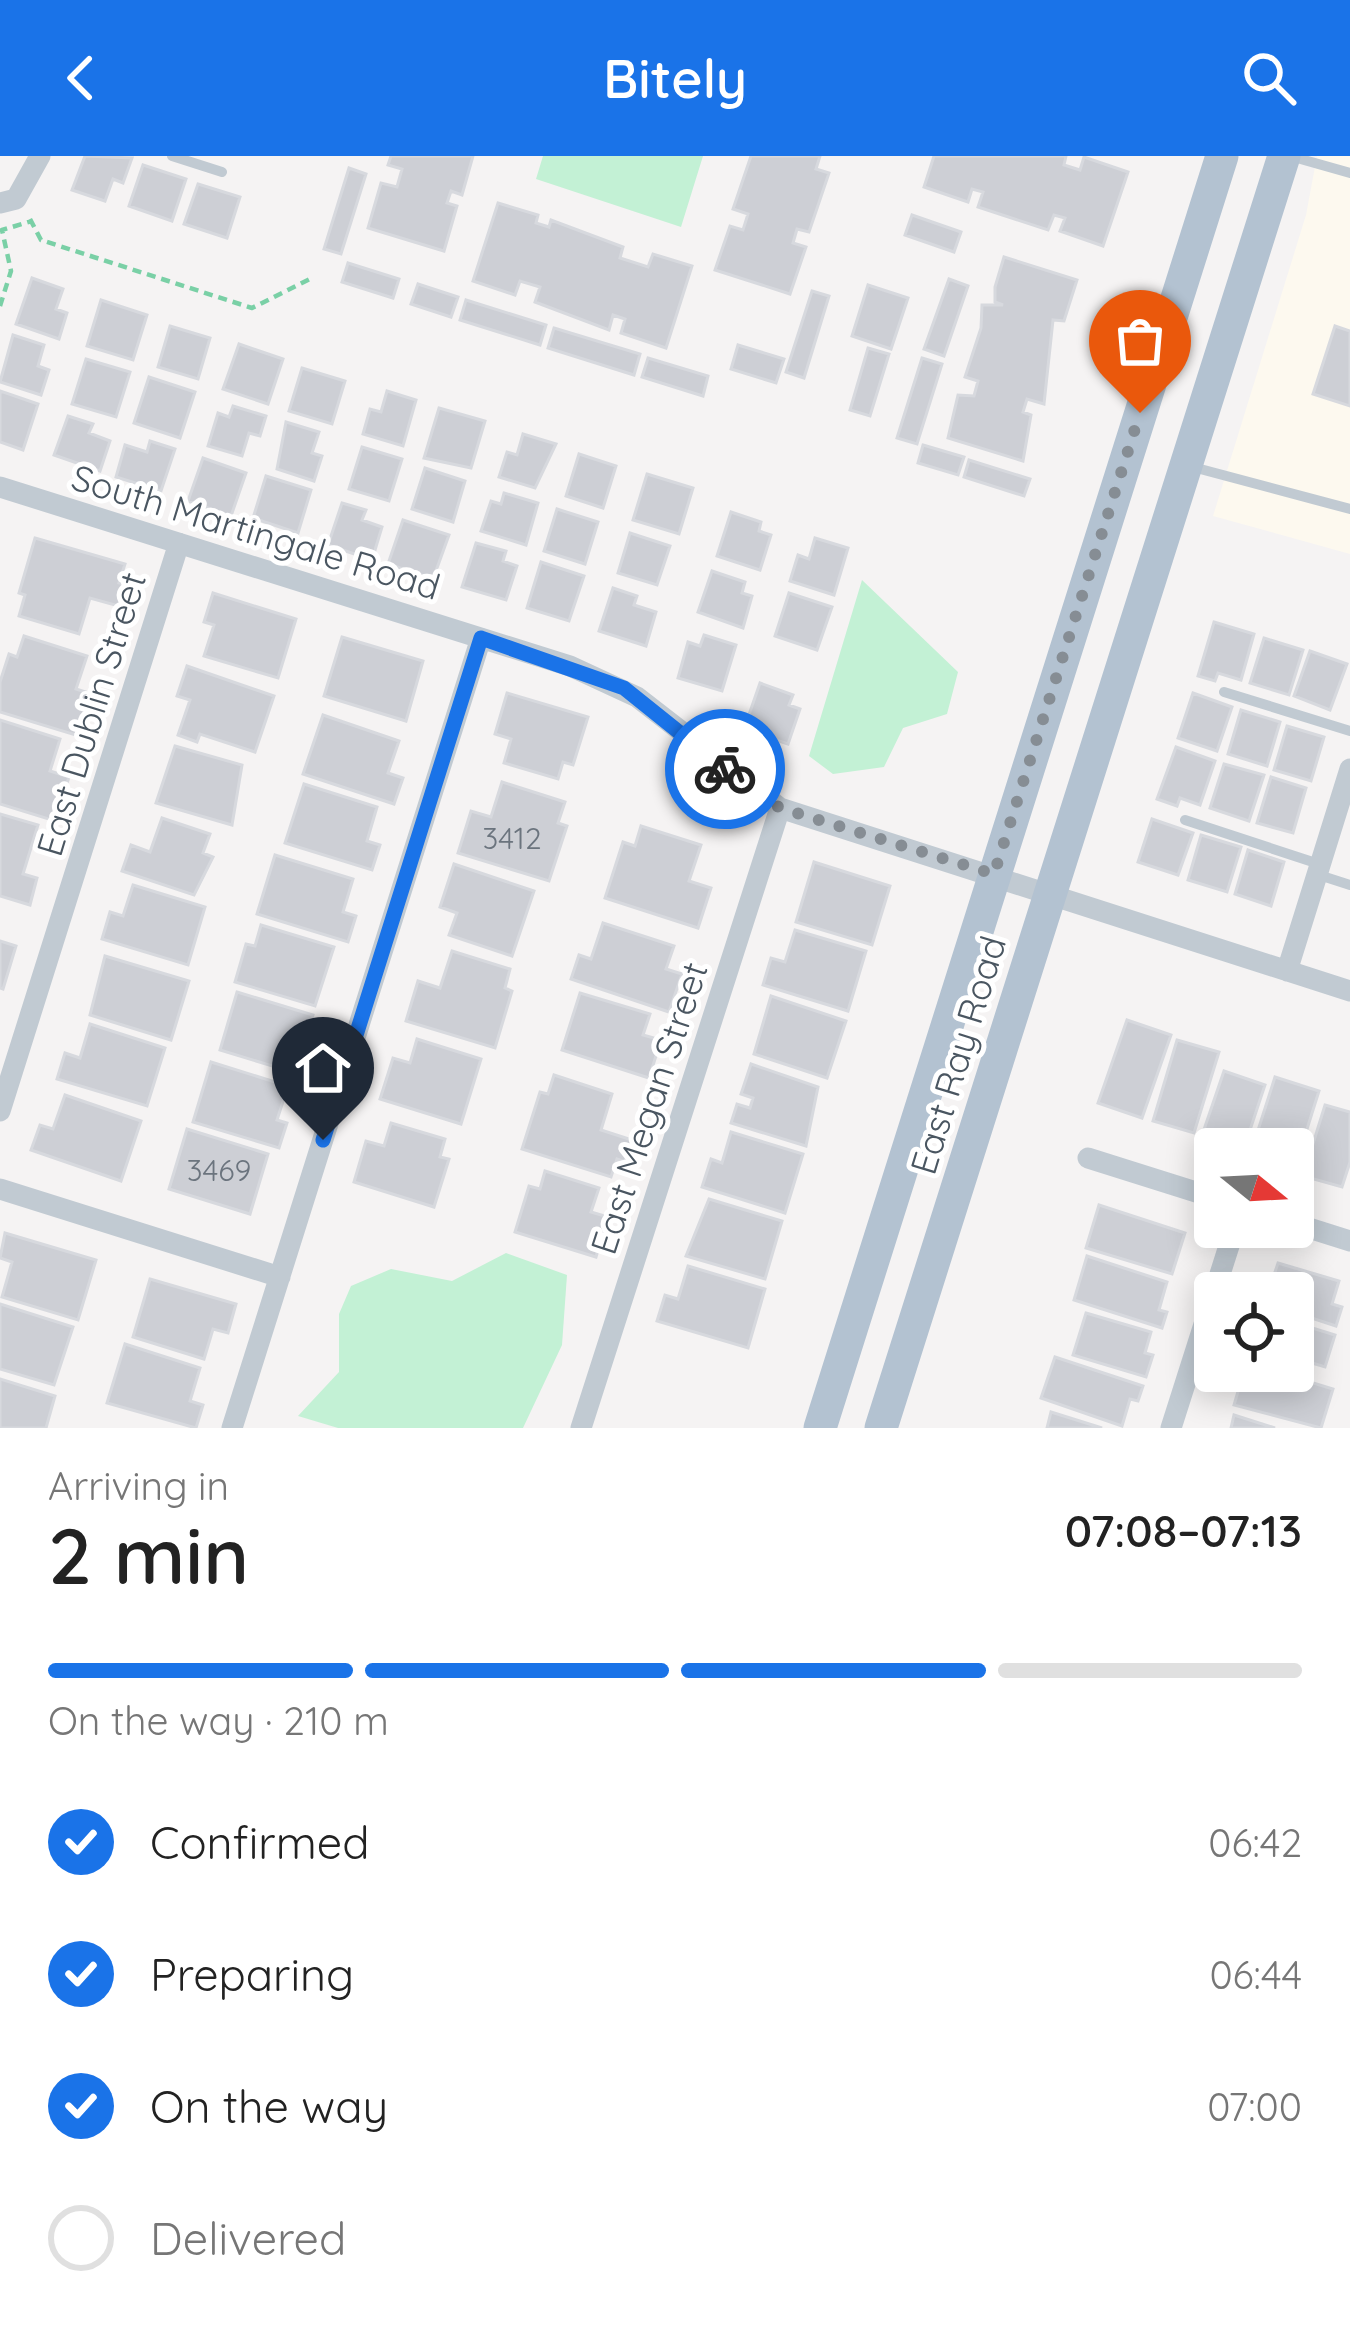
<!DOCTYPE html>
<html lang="en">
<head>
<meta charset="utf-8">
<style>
	body { margin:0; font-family:Quicksand,sans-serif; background:#f2f2f2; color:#222; height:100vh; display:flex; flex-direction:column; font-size:45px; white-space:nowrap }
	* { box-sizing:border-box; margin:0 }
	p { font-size:39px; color:#767676 }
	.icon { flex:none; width:66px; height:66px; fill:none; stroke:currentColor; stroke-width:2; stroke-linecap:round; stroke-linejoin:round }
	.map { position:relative; height:1272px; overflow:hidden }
	.drawer { display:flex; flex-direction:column; background:#fff; flex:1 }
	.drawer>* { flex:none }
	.needle { width:78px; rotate:108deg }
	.controls { position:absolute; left:1194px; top:972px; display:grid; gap:24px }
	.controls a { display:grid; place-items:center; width:120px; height:120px; border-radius:12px; background:#fff; box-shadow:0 6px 30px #0003; font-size:60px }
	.pin { position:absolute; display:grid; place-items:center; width:102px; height:102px; color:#fff; margin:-123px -51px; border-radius:50% 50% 50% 0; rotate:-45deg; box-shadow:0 0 12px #0007 }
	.pin .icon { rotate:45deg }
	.courier { position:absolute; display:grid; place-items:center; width:120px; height:120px; margin:-60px; border:9px solid #1a73e8; border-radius:50%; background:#fff; color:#222; box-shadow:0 3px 15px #0007 }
	.summary em { font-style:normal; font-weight:600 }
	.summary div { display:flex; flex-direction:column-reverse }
	.summary { display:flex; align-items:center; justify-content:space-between; height:204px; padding:0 48px }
	h1 { font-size:78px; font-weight:600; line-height:90px }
	.bar { display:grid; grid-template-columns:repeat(4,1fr); gap:18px 12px; align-content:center; height:144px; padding:0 48px }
	.bar i { height:15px; border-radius:9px; background:#e0e0e0 }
	.bar .active { background:#1a73e8 }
	.bar p { grid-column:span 4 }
	ol { padding:0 48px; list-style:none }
	li { display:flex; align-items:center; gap:36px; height:132px }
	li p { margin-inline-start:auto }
	li .icon { padding:12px; border-radius:50%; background:#1a73e8; color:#fff; stroke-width:4 }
	li:last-child { color:#767676 }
	li i { width:66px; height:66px; border:6px solid #e0e0e0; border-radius:50% }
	header { display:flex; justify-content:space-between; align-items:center; height:156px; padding:0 48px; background:#1a73e8; color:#fff; font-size:54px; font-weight:600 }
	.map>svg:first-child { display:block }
	.commercial { fill:#fdf9ef }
	.green { fill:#c3f1d5 }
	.building { fill:#cdcfd5; stroke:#d7d9de; stroke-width:3 }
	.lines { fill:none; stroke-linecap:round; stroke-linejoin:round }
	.path { stroke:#7ad0a6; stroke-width:4.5; stroke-dasharray:9 6; stroke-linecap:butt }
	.service { stroke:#c1cad2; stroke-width:10 }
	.minor { stroke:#c1cad2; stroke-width:21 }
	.primary { stroke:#b3c2d1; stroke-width:33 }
	.done { stroke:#868d94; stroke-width:12; stroke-dasharray:0 21.6 }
	.route { stroke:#1a73e8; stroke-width:15 }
	.labels { text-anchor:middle; stroke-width:10; stroke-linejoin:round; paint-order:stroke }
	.number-label { font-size:30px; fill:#6b747e }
	.street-label { font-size:36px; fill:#4a5661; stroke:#fff }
</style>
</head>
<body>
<header><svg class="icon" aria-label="back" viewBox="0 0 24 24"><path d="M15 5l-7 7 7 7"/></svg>Bitely<svg class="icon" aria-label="search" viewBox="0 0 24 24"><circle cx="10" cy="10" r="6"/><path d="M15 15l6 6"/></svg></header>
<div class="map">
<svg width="1350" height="1272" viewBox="0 0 1350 1272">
	<rect width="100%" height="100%" fill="#f5f3f3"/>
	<!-- commercial -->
	<path class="commercial" d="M 1317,0 L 1350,0 L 1350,398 L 1213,360 L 1306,59 Z"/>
	<!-- green -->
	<path class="green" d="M 543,0 L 703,0 L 681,71 L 536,23 Z
		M 862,424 L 958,516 L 947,558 L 903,572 L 884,611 L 833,618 L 809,600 Z
		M 506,1097 L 567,1119 L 562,1189 L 523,1272 L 338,1272 L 298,1260 L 339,1216 L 339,1158 L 351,1130 L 391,1113 L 452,1125 Z"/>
	<!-- building -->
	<path class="building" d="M 85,0 L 132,2 L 123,27 L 113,23 L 105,45 L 72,34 Z
		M 391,0 L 473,0 L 462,39 L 451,35 L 447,47 L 457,50 L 444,95 L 368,72 L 381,27 L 397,31 L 402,13 L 388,9 Z
		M 751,0 L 820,0 L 816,13 L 829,17 L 809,76 L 797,73 L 793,87 L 806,91 L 790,138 L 715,114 L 730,70 L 743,74 L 748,58 L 733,53 Z
		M 934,0 L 1066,0 L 1064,9 L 1080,14 L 1084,1 L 1128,16 L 1103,90 L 1060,75 L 1065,62 L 1054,59 L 1048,74 L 978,51 L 983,36 L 972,33 L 968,46 L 924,31 Z
		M 143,9 L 186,23 L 172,65 L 129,50 Z
		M 349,12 L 366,18 L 341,98 L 324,93 Z
		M 198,28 L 240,41 L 227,82 L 184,68 Z
		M 498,47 L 538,59 L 536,67 L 549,71 L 551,64 L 623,91 L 620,102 L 648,111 L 653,98 L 692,110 L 666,192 L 621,177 L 625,163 L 613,159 L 609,174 L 535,146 L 540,131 L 520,125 L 515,139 L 473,125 Z
		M 912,59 L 961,76 L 954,96 L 905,79 Z
		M 1004,101 L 1077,124 L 1064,165 L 1053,164 L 1044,248 L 1027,243 L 1023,256 L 1031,259 L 1023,305 L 948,282 L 958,239 L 974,240 L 978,225 L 965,221 L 981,172 L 982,149 L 1003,149 L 995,146 L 995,131 Z
		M 348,107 L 399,123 L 393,142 L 342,126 Z
		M 32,122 L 63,133 L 56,153 L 67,157 L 59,183 L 16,168 Z
		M 949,123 L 968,130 L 944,200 L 924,193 Z
		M 418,128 L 458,141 L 451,161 L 411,148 Z
		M 868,129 L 908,142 L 891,193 L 852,180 Z
		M 812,135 L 829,140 L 804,222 L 786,216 Z
		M 101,144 L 147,159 L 133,204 L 87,190 Z
		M 466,144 L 546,169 L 540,189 L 460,164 Z
		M 170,170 L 210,182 L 198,223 L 158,211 Z
		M 1335,170 L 1350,175 L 1350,250 L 1313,238 Z
		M 554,172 L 640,198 L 634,219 L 548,192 Z
		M 13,179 L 44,189 L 38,210 L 49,214 L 41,239 L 0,226 Z
		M 239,188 L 283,203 L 268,248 L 223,233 Z
		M 738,189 L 784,203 L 776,227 L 731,213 Z
		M 868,192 L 889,198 L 870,260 L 850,254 Z
		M 648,202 L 708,220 L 703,240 L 642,221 Z
		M 922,202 L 942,208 L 917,288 L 897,282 Z
		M 86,203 L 130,216 L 116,261 L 72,248 Z
		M 302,212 L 345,225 L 332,268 L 289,255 Z
		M 149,221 L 195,236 L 180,282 L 134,267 Z
		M 0,235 L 38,248 L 23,294 L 0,286 Z
		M 387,235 L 416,244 L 403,290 L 363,278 L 370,253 L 381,256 Z
		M 233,250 L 266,260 L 260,280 L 249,277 L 242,300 L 208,290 L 218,257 L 229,261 Z
		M 439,252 L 485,265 L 471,312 L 424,302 Z
		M 68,260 L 93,268 L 89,277 L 110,285 L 100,315 L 54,299 Z
		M 286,266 L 319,276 L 312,297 L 322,300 L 314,325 L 277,313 Z
		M 523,278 L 556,288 L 535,332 L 499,321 L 507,296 L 517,299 Z
		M 150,285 L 175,293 L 161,335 L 116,321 L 125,289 L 147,296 Z
		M 923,289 L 964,301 L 958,319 L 918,307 Z
		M 362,291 L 402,303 L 389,345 L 349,333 Z
		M 579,298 L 616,310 L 603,352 L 566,340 Z
		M 203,302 L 246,317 L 231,360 L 188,345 Z
		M 969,304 L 1030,323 L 1024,340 L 964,321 Z
		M 425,312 L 465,325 L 453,366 L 412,353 Z
		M 647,318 L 693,332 L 679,378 L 633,364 Z
		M 266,320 L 311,334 L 298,377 L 253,362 Z
		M 504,337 L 538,347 L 526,389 L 481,375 L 491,345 L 501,348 Z
		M 342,347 L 366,354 L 362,364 L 382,371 L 372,404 L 328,389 Z
		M 557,353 L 598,366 L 585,408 L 544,395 Z
		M 731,356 L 761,366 L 759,375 L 771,379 L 760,414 L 717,400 Z
		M 403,364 L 449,379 L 433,423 L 388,408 Z
		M 630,377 L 670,390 L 657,429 L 618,417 Z
		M 35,382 L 125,408 L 119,427 L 128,429 L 122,451 L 90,442 L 79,478 L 19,460 L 25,439 L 19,437 Z
		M 815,382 L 848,392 L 834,439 L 790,425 L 798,399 L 809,403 Z
		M 476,387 L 506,395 L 503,405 L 517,410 L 506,444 L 462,431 Z
		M 541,406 L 584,420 L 569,465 L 527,452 Z
		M 712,415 L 745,426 L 742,437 L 752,440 L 743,472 L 698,456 Z
		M 613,432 L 637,440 L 634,449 L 656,456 L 646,490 L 599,475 Z
		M 213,437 L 296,463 L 278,522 L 204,500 L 214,469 L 204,466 Z
		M 789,437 L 832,451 L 817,494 L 775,480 Z
		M 1214,466 L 1254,478 L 1241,524 L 1218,517 L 1215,525 L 1198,520 Z
		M 704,479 L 736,489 L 722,535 L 678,522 L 688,486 L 700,490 Z
		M 24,480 L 87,500 L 76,533 L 95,539 L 82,581 L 0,556 L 0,526 L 9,498 L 17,501 Z
		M 342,481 L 423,505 L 406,565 L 324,540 Z
		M 1264,482 L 1303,494 L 1289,539 L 1250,527 Z
		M 1310,495 L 1347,508 L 1330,554 L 1294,540 Z
		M 187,510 L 274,540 L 255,596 L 200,578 L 197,586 L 178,579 L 190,544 L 177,540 Z
		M 760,527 L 793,539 L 789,549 L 800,553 L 788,588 L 744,573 Z
		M 507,537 L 588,561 L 573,609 L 563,606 L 558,623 L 504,607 L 511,583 L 495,578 Z
		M 1193,537 L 1232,551 L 1217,595 L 1178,582 Z
		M 1241,554 L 1280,566 L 1267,610 L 1228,598 Z
		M 323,559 L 399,585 L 388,617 L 403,622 L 394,648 L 303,618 Z
		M 0,564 L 60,583 L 50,615 L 69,621 L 55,665 L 0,648 Z
		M 1287,570 L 1324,581 L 1311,625 L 1274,614 Z
		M 175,590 L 242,609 L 232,669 L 156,647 Z
		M 1176,591 L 1215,605 L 1200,649 L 1180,642 L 1177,650 L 1157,643 Z
		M 1224,608 L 1264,619 L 1249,665 L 1210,652 Z
		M 1271,621 L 1306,632 L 1293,677 L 1257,667 Z
		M 502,626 L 565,646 L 558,667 L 567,670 L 549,725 L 458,697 L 471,655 L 491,661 Z
		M 304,628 L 377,651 L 367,685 L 380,689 L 372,714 L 285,687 Z
		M 0,658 L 38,669 L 23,718 L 37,722 L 30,749 L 0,740 Z
		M 162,662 L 210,678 L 203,697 L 213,701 L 194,739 L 122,715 L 131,689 L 150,696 Z
		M 1152,663 L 1193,677 L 1178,719 L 1138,706 Z
		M 641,670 L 701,689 L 689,725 L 711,732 L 698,772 L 605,742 L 623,686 L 635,690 Z
		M 1201,679 L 1241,691 L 1227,736 L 1188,724 Z
		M 1248,694 L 1284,706 L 1271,750 L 1235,738 Z
		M 275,699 L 353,723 L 343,756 L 356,760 L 348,786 L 257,758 Z
		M 814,706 L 890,730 L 872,789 L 796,766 Z
		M 454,708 L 534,735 L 512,800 L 449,779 L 457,757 L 440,751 Z
		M 133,729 L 205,751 L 188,809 L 102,783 L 110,756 L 123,760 Z
		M 603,767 L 674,790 L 666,813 L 682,818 L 669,856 L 571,823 L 579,799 L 591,803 Z
		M 261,769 L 334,791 L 315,850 L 235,826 L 246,788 L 255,790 Z
		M 795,774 L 866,795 L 848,855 L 763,829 L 771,802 L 785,806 Z
		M 0,785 L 16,790 L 3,833 L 0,832 Z
		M 452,795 L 510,813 L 505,832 L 512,835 L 495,892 L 406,865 L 418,825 L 440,832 Z
		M 105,800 L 189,825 L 171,884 L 90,859 Z
		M 237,836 L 313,859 L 304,886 L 293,883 L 289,895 L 301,898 L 295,917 L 220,894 Z
		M 580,837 L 650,858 L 643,879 L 661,884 L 649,922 L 562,894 Z
		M 771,840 L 846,865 L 827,922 L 754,898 Z
		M 1127,864 L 1171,879 L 1142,962 L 1098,947 Z
		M 90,868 L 165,892 L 147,950 L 57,923 L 65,897 L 80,902 Z
		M 417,883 L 481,903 L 461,968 L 380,943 L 393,902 L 410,907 Z
		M 1177,884 L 1219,896 L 1194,977 L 1153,965 Z
		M 211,906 L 288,930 L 277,964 L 287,967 L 279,992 L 193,966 Z
		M 751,908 L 818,931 L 806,990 L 731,967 L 737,948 L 750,952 L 753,942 L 741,938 Z
		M 1224,915 L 1265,929 L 1245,989 L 1225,982 L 1215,997 L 1198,991 Z
		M 554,919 L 612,938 L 601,974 L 632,984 L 625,1006 L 617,1003 L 611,1021 L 522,993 L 540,936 L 548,938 Z
		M 1275,921 L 1319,935 L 1296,1008 L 1293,993 L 1252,993 Z
		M 65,939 L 141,965 L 121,1025 L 31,994 L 40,969 L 53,973 Z
		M 1325,949 L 1350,956 L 1350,1006 L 1342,1031 L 1303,1020 Z
		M 391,967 L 445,983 L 440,1001 L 449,1003 L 434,1051 L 354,1026 L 366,985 L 384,990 Z
		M 187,973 L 268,998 L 250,1058 L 169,1033 Z
		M 731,976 L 803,998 L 785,1057 L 702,1031 L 711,1003 L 722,1007 Z
		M 545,1015 L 599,1032 L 591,1056 L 608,1061 L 596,1101 L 515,1076 L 529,1030 L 540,1033 Z
		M 709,1043 L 782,1065 L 765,1123 L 686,1100 Z
		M 1099,1049 L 1185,1077 L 1172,1118 L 1086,1092 Z
		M 5,1077 L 96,1104 L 78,1164 L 2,1141 L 12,1106 L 0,1102 Z
		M 1087,1100 L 1167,1126 L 1159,1154 L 1167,1156 L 1162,1172 L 1074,1144 Z
		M 1278,1107 L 1339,1125 L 1332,1148 L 1342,1151 L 1336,1170 L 1293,1156 L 1293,1137 L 1268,1137 Z
		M 688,1110 L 765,1133 L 748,1192 L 657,1165 L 665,1139 L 678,1143 Z
		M 150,1123 L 236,1148 L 228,1177 L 213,1173 L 204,1203 L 133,1181 Z
		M 0,1148 L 73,1171 L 54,1229 L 0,1213 Z
		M 1086,1157 L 1151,1176 L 1145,1197 L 1153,1199 L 1146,1221 L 1073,1199 Z
		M 1293,1166 L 1335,1179 L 1325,1211 L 1312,1207 L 1309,1217 L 1293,1212 Z
		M 125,1188 L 200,1212 L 190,1245 L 203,1249 L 196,1272 L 107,1247 Z
		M 1055,1201 L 1143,1230 L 1138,1245 L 1130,1243 L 1122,1270 L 1041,1242 Z
		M 1244,1215 L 1274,1215 L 1333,1233 L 1321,1272 L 1234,1249 Z
		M 0,1223 L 55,1240 L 46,1272 L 0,1272 Z
		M 1051,1256 L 1102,1272 L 1047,1272 Z
		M 1234,1259 L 1275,1272 L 1231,1272 Z"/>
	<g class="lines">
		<!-- path -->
		<path class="path" d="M 30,63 L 41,84 L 252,152 L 312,122
			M 0,150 L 11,115 L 2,74 L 32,65"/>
		<!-- service -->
		<path class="service" d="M 172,0 L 222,16
			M 1290,0 L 1350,17
			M 1189,310 L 1350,353
			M 1224,536 L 1350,575
			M 1185,664 L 1319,708
			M 1319,719 L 1350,729"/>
		<!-- minor -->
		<path class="minor" d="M 0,47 L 16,43 L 40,0
			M 0,331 L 570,510 L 637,541 L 780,652 L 1350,835
			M 1287,815 L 1350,613
			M 0,955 L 179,387
			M 1088,1002 L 1215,1042
			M 0,1033 L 280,1121
			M 1293,1067 L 1350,1085
			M 232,1272 L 481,482
			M 581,1272 L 780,652
			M 1171,1272 L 1235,1071"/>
		<!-- primary -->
		<path class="primary" d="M 820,1272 L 1222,0
			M 881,1272 L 1284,0"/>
	</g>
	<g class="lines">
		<!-- done -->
		<path class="done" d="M 725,613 L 780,652 L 994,718 L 1140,257"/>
		<!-- route -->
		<path class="route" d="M 323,984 L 481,482 L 624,532 L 725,613"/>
	</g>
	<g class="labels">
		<!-- number labels -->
		<g class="number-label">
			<text x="512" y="693">3412</text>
			<text x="219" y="1025">3469</text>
		</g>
		<!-- street labels -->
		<g class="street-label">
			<text transform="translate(256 376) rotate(17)" y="13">South Martingale Road</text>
			<text transform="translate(91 558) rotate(-73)" y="13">East Dublin Street</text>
			<text transform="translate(958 899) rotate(-73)" y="13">East Ray Road</text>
			<text transform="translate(649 952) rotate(-72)" y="13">East Megan Street</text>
		</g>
	</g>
</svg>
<div class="controls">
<a><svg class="needle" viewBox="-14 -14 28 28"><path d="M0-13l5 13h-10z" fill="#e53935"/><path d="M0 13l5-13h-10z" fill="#767676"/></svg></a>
<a><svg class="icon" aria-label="locate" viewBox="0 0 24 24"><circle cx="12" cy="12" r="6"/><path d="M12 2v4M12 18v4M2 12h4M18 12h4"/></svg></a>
</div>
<div class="pin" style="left:1140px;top:257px;background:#ea580c"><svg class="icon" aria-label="bag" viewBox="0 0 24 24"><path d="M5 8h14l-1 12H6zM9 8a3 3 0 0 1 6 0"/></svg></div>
<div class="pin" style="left:323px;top:984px;background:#1f2937"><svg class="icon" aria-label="home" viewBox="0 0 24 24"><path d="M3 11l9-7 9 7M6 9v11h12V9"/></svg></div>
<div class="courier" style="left:725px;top:613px"><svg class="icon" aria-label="bike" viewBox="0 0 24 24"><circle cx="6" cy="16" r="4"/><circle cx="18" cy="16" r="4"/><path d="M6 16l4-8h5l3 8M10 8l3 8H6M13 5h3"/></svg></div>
</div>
<section class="drawer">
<div class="summary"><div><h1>2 min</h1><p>Arriving in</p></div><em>07:08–07:13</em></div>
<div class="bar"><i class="active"></i><i class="active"></i><i class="active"></i><i></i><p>On the way · 210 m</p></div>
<ol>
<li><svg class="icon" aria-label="check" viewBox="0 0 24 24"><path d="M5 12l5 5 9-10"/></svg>Confirmed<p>06:42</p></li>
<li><svg class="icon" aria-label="check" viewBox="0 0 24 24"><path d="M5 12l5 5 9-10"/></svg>Preparing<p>06:44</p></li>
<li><svg class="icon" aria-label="check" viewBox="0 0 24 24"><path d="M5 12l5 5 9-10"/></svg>On the way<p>07:00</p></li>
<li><i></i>Delivered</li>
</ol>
</section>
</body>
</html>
